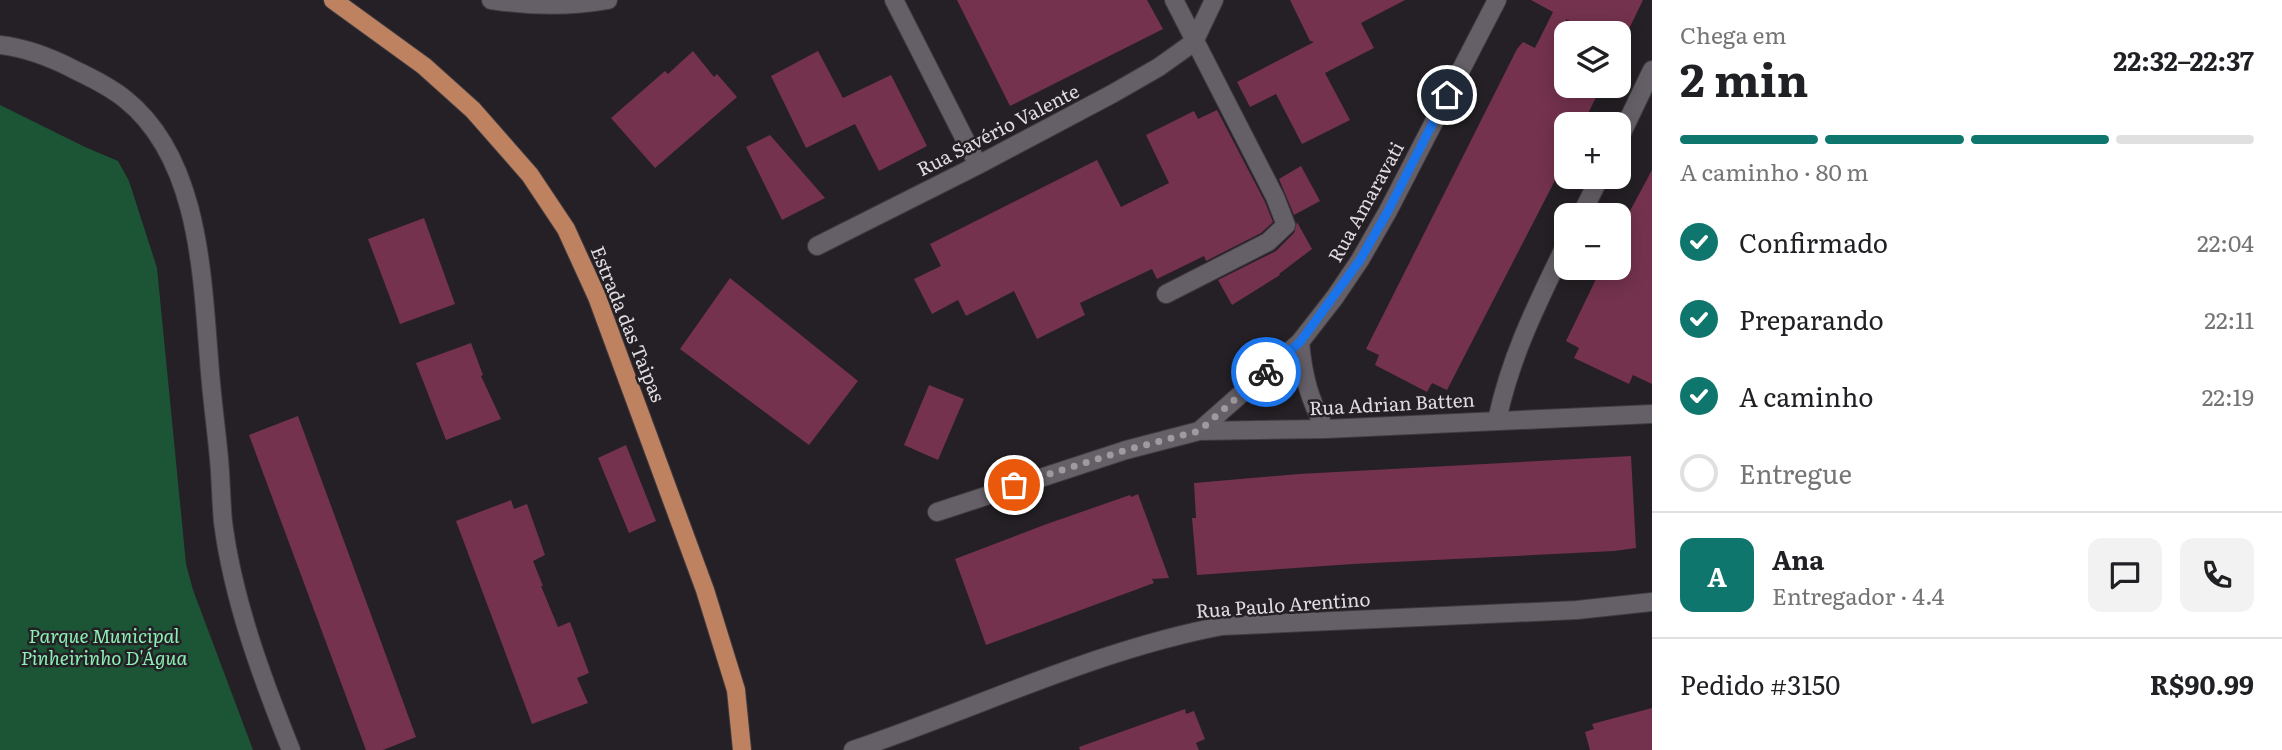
<!DOCTYPE html>
<html lang="pt">
<head>
<meta charset="utf-8">
<style>
	body { margin:0; font-family:Literata,serif; background:#f2f2f2; color:#202124; height:100vh; display:flex; flex-direction:column; font-size:26px; white-space:nowrap }
	* { box-sizing:border-box; margin:0 }
	p { font-size:23px; color:#757577 }
	.icon { flex:none; width:38px; height:38px; fill:none; stroke:currentColor; stroke-width:2; stroke-linecap:round; stroke-linejoin:round }
	.map { position:relative; flex:1; overflow:hidden }
	.sheet { display:flex; flex-direction:column; background:#fff; width:630px }
	.sheet>* { flex:none }
	.buttons { position:absolute; left:1554px; top:21px; display:grid; gap:14px }
	.buttons a { display:grid; place-items:center; width:77px; height:77px; border-radius:14px; background:#fff; box-shadow:0 4px 18px #0003; font-size:35px }
	.pin { position:absolute; display:grid; place-items:center; width:60px; height:60px; color:#fff; margin:-30px; border:4px solid #fff; border-radius:50%; box-shadow:0 2px 7px #0007 }
	.courier { position:absolute; display:grid; place-items:center; width:70px; height:70px; margin:-35px; border:5px solid #1a73e8; border-radius:50%; background:#fff; color:#222; box-shadow:0 2px 9px #0007 }
	.head em { font-style:normal; font-weight:700 }
	.head div { display:flex; flex-direction:column-reverse }
	.head { display:flex; align-items:center; justify-content:space-between; height:119px; padding:0 28px }
	h1 { font-size:46px; font-weight:700; line-height:52px }
	.bar { display:grid; grid-template-columns:repeat(4,1fr); gap:10px 7px; align-content:center; height:84px; padding:0 28px }
	.bar i { height:9px; border-radius:5px; background:#e0e0e0 }
	.bar .active { background:#0f766e }
	.bar p { grid-column:span 4 }
	.line { display:flex; align-items:center; gap:18px; padding:0 28px; border-top:2px solid #e0e0e0 }
	.line div { flex:1 }
	.round { display:grid; place-items:center; flex:none; width:74px; height:74px; border-radius:14px; background:#f2f2f2 }
	ol { padding:0 28px; list-style:none }
	li { display:flex; align-items:center; gap:21px; height:77px }
	li p { margin-inline-start:auto }
	li .icon { padding:7px; border-radius:50%; background:#0f766e; color:#fff; stroke-width:4 }
	li:last-child { color:#757577 }
	li i { width:38px; height:38px; border:4px solid #e0e0e0; border-radius:50% }
	main { display:flex; flex:1; min-height:0 }
	.map>svg:first-child { display:block }
	.green { fill:#1c5536 }
	.building { fill:#74324e }
	.lines { fill:none; stroke-linecap:round; stroke-linejoin:round }
	.minor-casing { stroke:#3f3b40; stroke-width:20 }
	.major-casing { stroke:#3f3b40; stroke-width:20 }
	.minor { stroke:#656067; stroke-width:18 }
	.major { stroke:#be8261; stroke-width:18 }
	.done { stroke:#9e9a9e; stroke-width:7; stroke-dasharray:0 12.6 }
	.route { stroke:#1a73e8; stroke-width:9 }
	.labels { text-anchor:middle; stroke-width:5; stroke-linejoin:round; paint-order:stroke }
	.street-label { font-size:19px; fill:#dfdbdf; stroke:#242025 }
	.park-label { font-size:19px; font-style:italic; fill:#8bf1b4; stroke:#242025 }
</style>
</head>
<body>
<main>
<div class="map">
<svg width="1652" height="750" viewBox="0 0 1652 750">
	<rect width="100%" height="100%" fill="#242025"/>
	<!-- green -->
	<path class="green" d="M 0,105 L 85,147 L 118,161 L 129,181 L 157,268 L 186,564 L 193,590 L 253,750 L 0,750 Z"/>
	<!-- building -->
	<path class="building" d="M 957,0 L 1147,0 L 1163,29 L 1010,106 Z
		M 1290,0 L 1405,0 L 1361,23 L 1374,48 L 1325,73 L 1350,120 L 1302,144 L 1276,94 L 1250,107 L 1237,82 L 1314,42 L 1310,41 Z
		M 1531,0 L 1643,0 L 1627,33 L 1592,33 L 1566,19 L 1566,86 L 1588,86 L 1598,93 L 1583,124 L 1566,124 L 1566,159 L 1447,390 L 1432,383 L 1427,392 L 1375,365 L 1379,355 L 1366,349 L 1517,49 L 1523,42 L 1535,48 L 1553,12 Z
		M 693,51 L 714,77 L 717,74 L 737,97 L 655,168 L 611,118 L 665,71 L 668,74 Z
		M 818,51 L 843,98 L 891,75 L 927,146 L 879,171 L 855,124 L 806,148 L 771,76 Z
		M 1217,110 L 1265,202 L 1273,222 L 1261,233 L 1206,261 L 1204,256 L 1157,279 L 1152,269 L 1080,303 L 1085,315 L 1037,339 L 1014,291 L 966,316 L 958,300 L 932,314 L 914,279 L 941,266 L 930,244 L 1097,160 L 1121,207 L 1169,183 L 1146,135 L 1194,111 L 1198,119 Z
		M 770,135 L 825,198 L 782,220 L 746,147 Z
		M 1301,166 L 1320,201 L 1294,215 L 1279,179 Z
		M 1652,170 L 1652,384 L 1633,375 L 1629,384 L 1574,358 L 1579,348 L 1566,341 L 1599,273 L 1601,274 L 1604,268 L 1619,268 L 1619,239 L 1631,209 Z
		M 424,218 L 455,304 L 400,324 L 368,239 Z
		M 1297,222 L 1312,249 L 1279,274 L 1280,275 L 1232,305 L 1218,280 L 1276,251 L 1294,233 Z
		M 730,278 L 858,381 L 809,445 L 680,349 Z
		M 471,343 L 483,375 L 481,376 L 501,419 L 446,440 L 416,363 Z
		M 929,385 L 964,399 L 938,460 L 904,445 Z
		M 298,416 L 416,737 L 383,750 L 366,750 L 249,435 Z
		M 626,445 L 656,521 L 629,533 L 598,458 Z
		M 1631,456 L 1636,548 L 1614,551 L 1353,564 L 1197,575 L 1192,518 L 1196,518 L 1194,483 L 1299,474 Z
		M 1138,494 L 1169,578 L 1152,579 L 1154,583 L 986,645 L 955,559 L 1044,525 L 1130,495 L 1131,497 Z
		M 511,500 L 514,509 L 527,504 L 545,555 L 533,561 L 543,586 L 541,586 L 558,627 L 570,622 L 589,673 L 577,678 L 588,703 L 532,724 L 456,521 Z
		M 1652,708 L 1652,750 L 1590,750 L 1585,732 L 1594,729 L 1592,724 Z
		M 1185,709 L 1186,714 L 1194,711 L 1205,739 L 1196,743 L 1199,750 L 1080,750 L 1079,747 Z"/>
	<g class="lines">
		<!-- minor casing -->
		<g class="minor-casing">
			<path id="minor" d="M 491,0 C 530,6 569,7 608,0
				M 894,0 L 978,165
				M 0,45 C 26,48 52,58 75,70 C 92,78 110,87 125,99 C 199,158 202,274 209,359 C 211,392 216,426 219,459 C 221,480 221,501 223,522 C 233,600 262,678 291,750
				M 1619,139 L 1652,70
				M 1581,215 L 1600,177
				M 817,246 L 978,165 L 1112,94 L 1159,67 L 1194,42 L 1214,0
				M 1166,294 L 1268,242 L 1286,225 L 1275,197 L 1174,0
				M 1300,342 C 1303,376 1309,398 1325,429
				M 1497,420 C 1511,355 1537,304 1566,244
				M 1199,431 L 1300,342 L 1335,297 L 1360,260 L 1388,211 L 1497,0
				M 937,512 L 1126,450 L 1199,431 L 1325,429 L 1652,414
				M 853,750 C 975,709 1095,650 1222,626 L 1577,610 L 1652,602"/>
		</g>
		<!-- major casing -->
		<g class="major-casing">
			<path id="major" d="M 333,0 L 424,66 L 473,110 L 530,175 L 566,229 L 597,297 L 705,590 L 736,690 L 742,750"/>
		</g>
		<!-- minor -->
		<use href="#minor" class="minor"/>
		<!-- major -->
		<use href="#major" class="major"/>
	</g>
	<g class="lines">
		<!-- done -->
		<path class="done" d="M 1014,485 L 1126,450 L 1199,431 L 1266,372"/>
		<!-- route -->
		<path class="route" d="M 1266,372 L 1300,342 L 1360,260 L 1388,211 L 1447,95"/>
	</g>
	<g class="labels">
		<!-- street labels -->
		<g class="street-label">
			<text transform="translate(998 130) rotate(-27)" y="7">Rua Savério Valente</text>
			<text transform="translate(1366 202) rotate(-61)" y="7">Rua Amaravati</text>
			<text transform="translate(628 324) rotate(68)" y="7">Estrada das Taipas</text>
			<text transform="translate(1392 404) rotate(-3)" y="7">Rua Adrian Batten</text>
			<text transform="translate(1283 605) rotate(-4)" y="7">Rua Paulo Arentino</text>
		</g>
		<!-- park labels -->
		<g class="park-label">
			<text x="104" y="643">Parque Municipal<tspan x="104" dy="22">Pinheirinho D'Água</tspan></text>
		</g>
	</g>
</svg>
<div class="buttons">
<a><svg class="icon" aria-label="layers" viewBox="0 0 24 24"><path d="M12 4l9 5-9 5-9-5zM3 14l9 5 9-5"/></svg></a>
<a>+</a>
<a>−</a>
</div>
<div class="pin" style="left:1014px;top:485px;background:#ea580c"><svg class="icon" aria-label="bag" viewBox="0 0 24 24"><path d="M5 8h14l-1 12H6zM9 8a3 3 0 0 1 6 0"/></svg></div>
<div class="pin" style="left:1447px;top:95px;background:#1f2937"><svg class="icon" aria-label="home" viewBox="0 0 24 24"><path d="M3 11l9-7 9 7M6 9v11h12V9"/></svg></div>
<div class="courier" style="left:1266px;top:372px"><svg class="icon" aria-label="bike" viewBox="0 0 24 24"><circle cx="6" cy="16" r="4"/><circle cx="18" cy="16" r="4"/><path d="M6 16l4-8h5l3 8M10 8l3 8H6M13 5h3"/></svg></div>
</div>
<section class="sheet">
<div class="head"><div><h1>2 min</h1><p>Chega em</p></div><em>22:32–22:37</em></div>
<div class="bar"><i class="active"></i><i class="active"></i><i class="active"></i><i></i><p>A caminho · 80 m</p></div>
<ol>
<li><svg class="icon" aria-label="check" viewBox="0 0 24 24"><path d="M5 12l5 5 9-10"/></svg>Confirmado<p>22:04</p></li>
<li><svg class="icon" aria-label="check" viewBox="0 0 24 24"><path d="M5 12l5 5 9-10"/></svg>Preparando<p>22:11</p></li>
<li><svg class="icon" aria-label="check" viewBox="0 0 24 24"><path d="M5 12l5 5 9-10"/></svg>A caminho<p>22:19</p></li>
<li><i></i>Entregue</li>
</ol>
<div class="line" style="height:126px"><b class="round" style="background:#0f766e;color:#fff">A</b><div><b>Ana</b><p>Entregador · 4.4</p></div><a class="round"><svg class="icon" aria-label="chat" viewBox="0 0 24 24"><path d="M4 5h16v11H9l-5 4z"/></svg></a><a class="round"><svg class="icon" aria-label="phone" viewBox="0 0 24 24"><path d="M5 4h4l2 5-3 2q2 4 5 5l2-3 5 2v4C11 20 4 13 5 4z"/></svg></a></div>
<div class="line" style="height:91px"><div>Pedido #3150</div><b>R$90.99</b></div>
</section>
</main>
</body>
</html>
